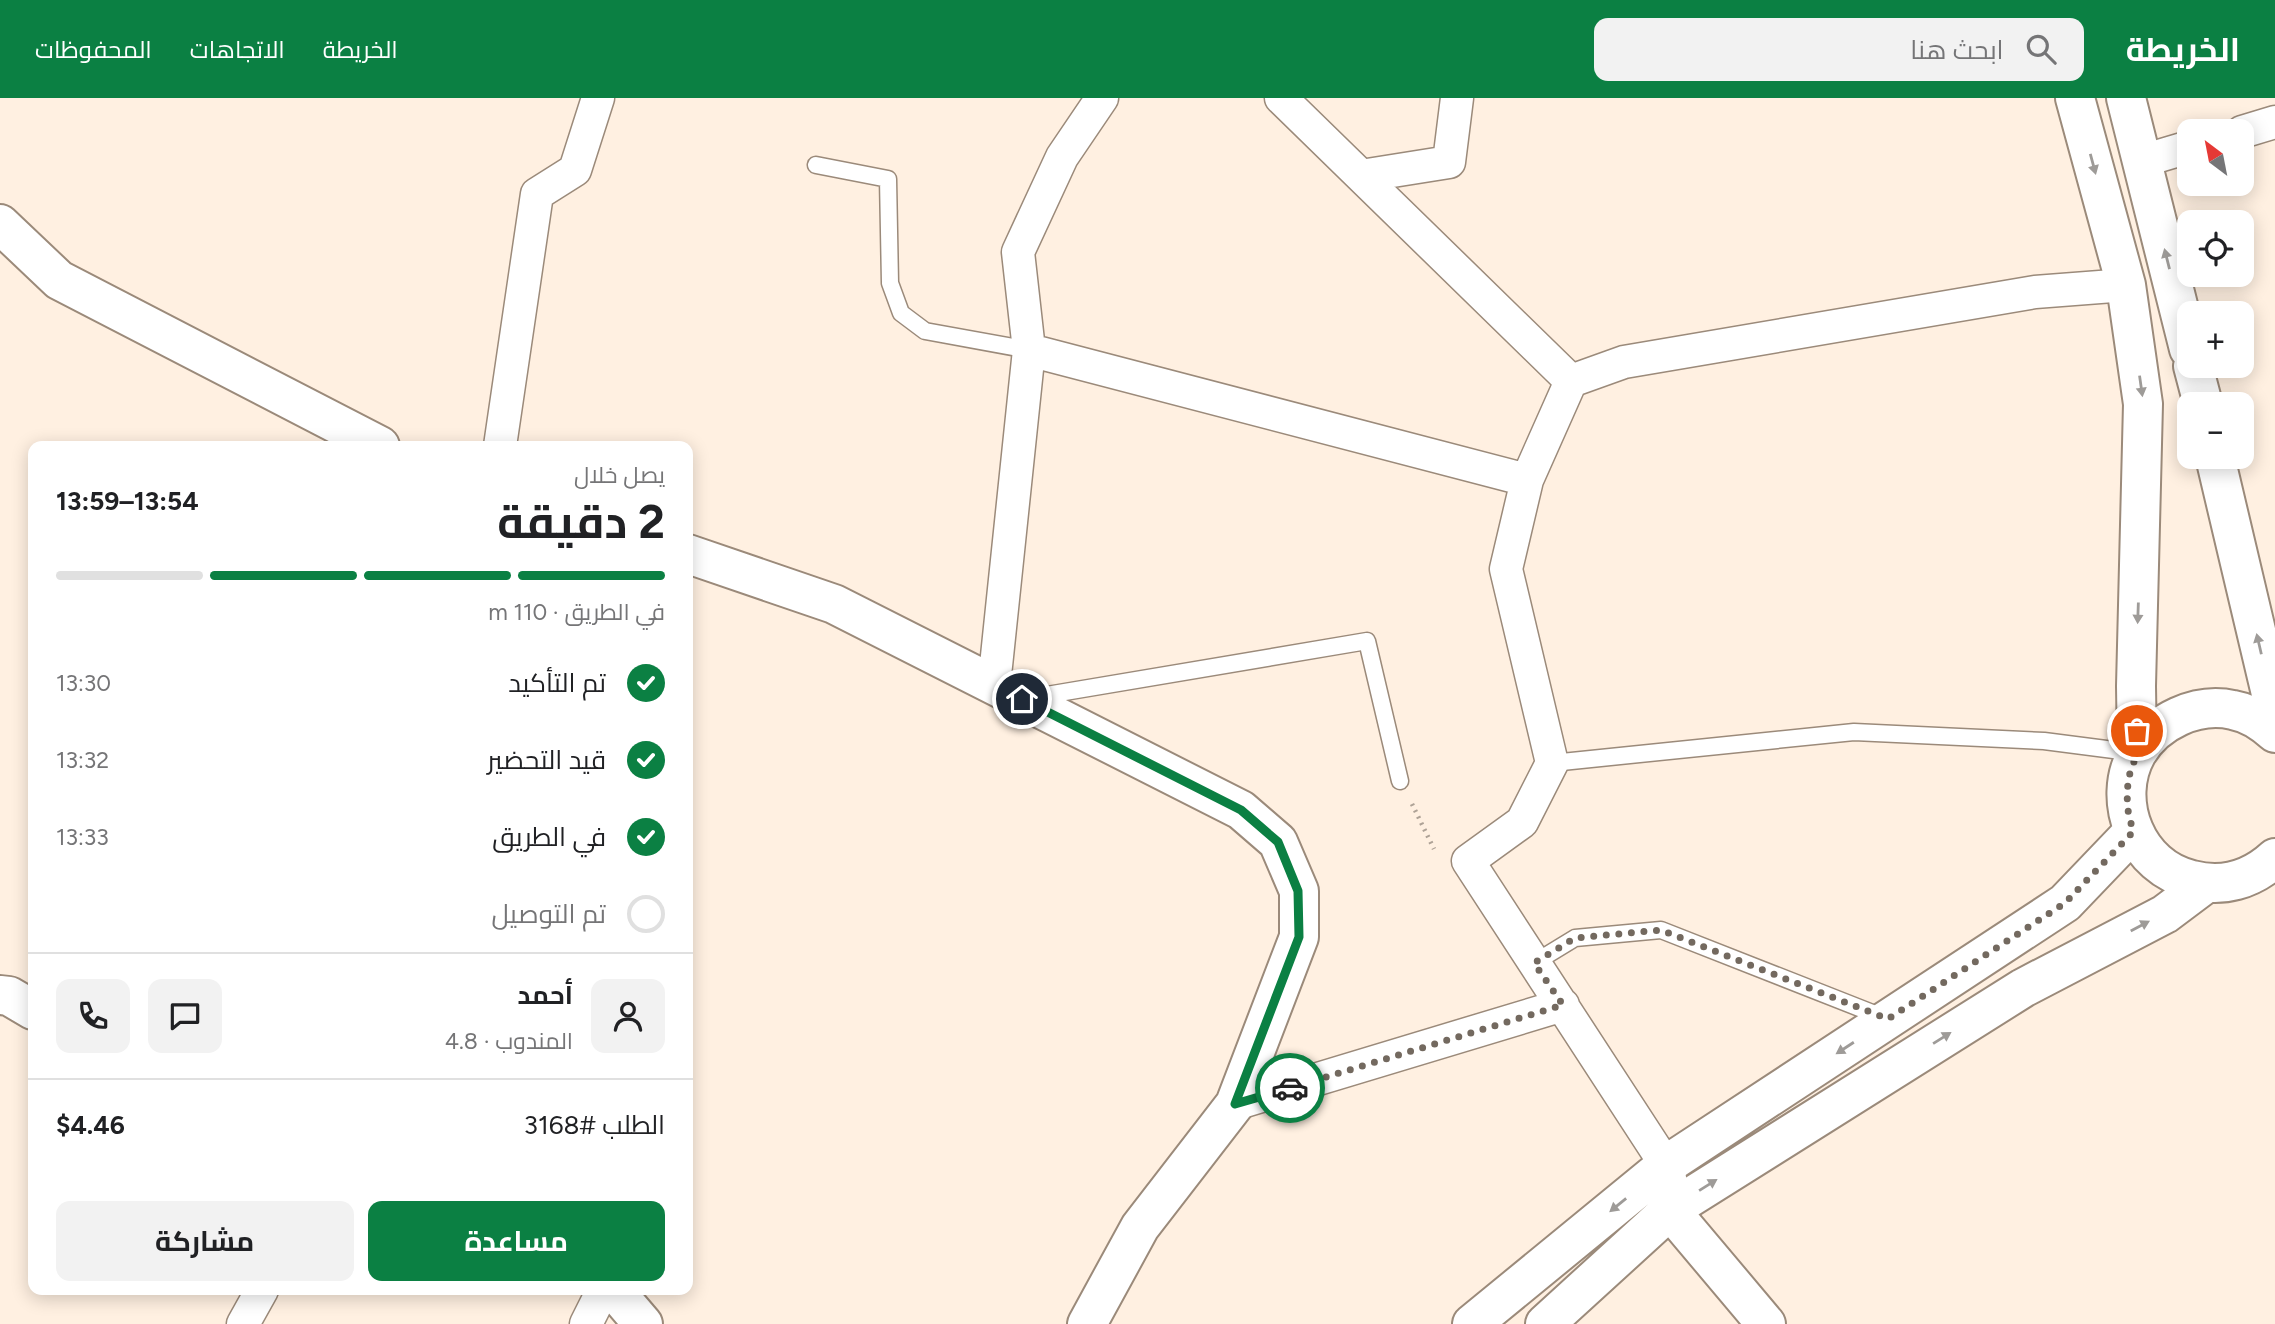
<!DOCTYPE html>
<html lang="ar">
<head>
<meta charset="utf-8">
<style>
	body { margin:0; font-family:Figtree,Cairo,sans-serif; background:#f2f2f2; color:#202124; direction:rtl; height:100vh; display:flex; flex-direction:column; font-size:26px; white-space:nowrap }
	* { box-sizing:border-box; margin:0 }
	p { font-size:23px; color:#757577 }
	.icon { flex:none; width:38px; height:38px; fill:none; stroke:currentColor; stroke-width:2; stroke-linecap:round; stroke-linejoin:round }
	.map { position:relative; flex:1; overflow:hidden; direction:ltr }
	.sheet { position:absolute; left:28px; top:343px; width:665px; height:854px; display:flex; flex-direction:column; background:#fff; border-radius:14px; box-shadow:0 4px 18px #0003; direction:rtl }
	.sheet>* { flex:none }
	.needle { width:46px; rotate:328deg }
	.tools { position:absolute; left:2177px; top:21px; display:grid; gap:14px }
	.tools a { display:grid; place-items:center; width:77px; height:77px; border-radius:14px; background:#fff; box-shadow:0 4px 18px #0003; font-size:35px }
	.pin { position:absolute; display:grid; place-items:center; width:60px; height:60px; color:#fff; margin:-30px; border:4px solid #fff; border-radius:50%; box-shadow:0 2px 7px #0007 }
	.courier { position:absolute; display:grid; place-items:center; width:70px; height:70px; margin:-35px; border:5px solid #0b8043; border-radius:50%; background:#fff; color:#222; box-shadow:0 2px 9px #0007 }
	.overview em { font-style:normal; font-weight:700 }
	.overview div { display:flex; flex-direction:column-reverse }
	.overview { display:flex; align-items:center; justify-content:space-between; height:119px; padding:0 28px }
	h1 { font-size:46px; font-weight:700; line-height:52px }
	.bar { display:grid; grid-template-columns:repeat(4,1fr); gap:10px 7px; align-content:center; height:84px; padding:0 28px }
	.bar i { height:9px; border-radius:5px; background:#e0e0e0 }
	.bar .selected { background:#0b8043 }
	.bar p { grid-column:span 4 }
	.line { display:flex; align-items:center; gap:18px; padding:0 28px; border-top:2px solid #e0e0e0 }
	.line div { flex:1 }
	.round { display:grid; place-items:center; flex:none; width:74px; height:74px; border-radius:14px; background:#f2f2f2 }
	ol { padding:0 28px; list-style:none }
	li { display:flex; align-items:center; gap:21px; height:77px }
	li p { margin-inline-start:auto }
	li .icon { padding:7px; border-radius:50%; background:#0b8043; color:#fff; stroke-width:4 }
	li:last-child { color:#757577 }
	li i { width:38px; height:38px; border:4px solid #e0e0e0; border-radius:50% }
	.action { display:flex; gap:14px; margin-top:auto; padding:14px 28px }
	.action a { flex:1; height:80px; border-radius:14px; background:#0b8043; color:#fff; font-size:28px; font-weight:700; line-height:80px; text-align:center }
	.action a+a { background:#f2f2f2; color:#202124 }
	header { display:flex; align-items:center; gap:42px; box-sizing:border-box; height:98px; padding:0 35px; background:#0b8043; color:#fff }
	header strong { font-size:33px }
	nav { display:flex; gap:38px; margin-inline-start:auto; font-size:24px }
	.search { width:490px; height:63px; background:#f2f2f2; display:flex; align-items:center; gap:18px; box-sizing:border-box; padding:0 24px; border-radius:14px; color:#757577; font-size:26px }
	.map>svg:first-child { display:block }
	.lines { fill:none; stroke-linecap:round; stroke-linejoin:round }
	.service-casing { stroke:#9b8a7a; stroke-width:19 }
	.minor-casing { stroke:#9b8a7a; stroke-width:35 }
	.tertiary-casing { stroke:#9b8a7a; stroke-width:42 }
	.secondary-casing { stroke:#9b8a7a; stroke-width:42 }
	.path { stroke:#aea296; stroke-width:4.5; stroke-dasharray:2 5; stroke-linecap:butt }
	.service { stroke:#fff; stroke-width:16 }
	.minor { stroke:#fff; stroke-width:32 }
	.tertiary { stroke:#fff; stroke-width:38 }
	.secondary { stroke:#fff; stroke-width:38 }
	.oneway { fill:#9e9b98 }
	.done { stroke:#73695f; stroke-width:7; stroke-dasharray:0 12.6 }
	.route { stroke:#0b8043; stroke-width:9 }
</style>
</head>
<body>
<header>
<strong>الخريطة</strong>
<div class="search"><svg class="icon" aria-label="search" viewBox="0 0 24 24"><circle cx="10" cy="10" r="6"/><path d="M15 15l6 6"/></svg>ابحث هنا</div>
<nav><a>الخريطة</a><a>الاتجاهات</a><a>المحفوظات</a></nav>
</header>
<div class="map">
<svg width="2275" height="1226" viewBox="0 0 2275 1226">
	<rect width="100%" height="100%" fill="#fff0e1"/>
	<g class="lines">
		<!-- service casing -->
		<g class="service-casing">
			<path id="service" d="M 816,67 L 888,81 L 890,185 L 901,215 L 925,233 L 1029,252
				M 1035,599 L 1367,543 L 1400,683
				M 1552,665 L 1854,634 L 2044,643 L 2137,655
				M 1534,865 L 1575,840 L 1661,832 L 1885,920"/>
		</g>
		<!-- minor casing -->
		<g class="minor-casing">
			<path id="minor" d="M 1281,0 L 1571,283
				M 2242,34 L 2275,24
				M 2142,63 L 2189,49
				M 1361,78 L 1449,64 L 1457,0
				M 1029,252 L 1527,382
				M 500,348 L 537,96 L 575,72 L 598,0
				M 994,587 L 1029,252 L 1018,154 L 1062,59 L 1102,0
				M 1235,1006 L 1563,907
				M 1666,1067 L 1468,763 L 1522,724 L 1552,665 L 1506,471 L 1527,382 L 1571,283 L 1624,264 L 2035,194 L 2126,187
				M 243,1226 L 262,1192
				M 586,1226 L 603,1192"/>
		</g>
		<!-- tertiary casing -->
		<g class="tertiary-casing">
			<path id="tertiary" d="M 0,126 L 59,182 L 380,348
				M 688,456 L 834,506 L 1241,712 L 1278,744 L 1299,793 L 1299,839 L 1235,1006 L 1140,1129 L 1087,1226
				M 0,897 L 9,898 L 33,912
				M 1667,1080 L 1670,1112 L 1766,1226
				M 614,1192 L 643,1226"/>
		</g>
		<!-- secondary casing -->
		<g class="secondary-casing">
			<path id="secondary" d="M 2075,0 L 2126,187 L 2143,306 L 2136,588 L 2137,655
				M 2126,0 L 2189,251
				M 2193,268 L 2203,306
				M 2215,359 L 2275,613
				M 2275,635 C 2263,624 2249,615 2233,612 C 2197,604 2156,623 2137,655 C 2110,703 2137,770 2192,782 C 2223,790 2251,782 2275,760
				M 1472,1226 L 1666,1067 L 2065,805 L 2133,734
				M 1545,1226 L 1670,1112 L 2023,890 L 2165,816 L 2205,786"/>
		</g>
		<!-- path -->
		<path class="path" d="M 1412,706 L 1434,751"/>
		<!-- service -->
		<use href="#service" class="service"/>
		<!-- minor -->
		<use href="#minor" class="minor"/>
		<!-- tertiary -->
		<use href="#tertiary" class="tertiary"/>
		<!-- secondary -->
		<use href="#secondary" class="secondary"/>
	</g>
	<!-- one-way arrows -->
	<defs><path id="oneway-solid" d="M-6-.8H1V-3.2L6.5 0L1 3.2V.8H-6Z" transform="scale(1.75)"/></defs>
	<g class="oneway">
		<use href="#oneway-solid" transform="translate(2093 66) rotate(75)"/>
		<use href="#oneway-solid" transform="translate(2167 161) rotate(-104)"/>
		<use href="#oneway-solid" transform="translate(2141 288) rotate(82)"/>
		<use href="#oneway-solid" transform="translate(2138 515) rotate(92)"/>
		<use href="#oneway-solid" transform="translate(2259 546) rotate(-103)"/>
		<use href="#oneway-solid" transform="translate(2140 828) rotate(-28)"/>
		<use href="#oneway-solid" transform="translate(1942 940) rotate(-32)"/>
		<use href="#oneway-solid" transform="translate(1845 950) rotate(147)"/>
		<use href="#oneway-solid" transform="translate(1708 1087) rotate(-32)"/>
		<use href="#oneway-solid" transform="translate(1618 1107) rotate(141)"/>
	</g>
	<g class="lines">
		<!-- done -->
		<path class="done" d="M 1290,990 L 1563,907 L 1534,865 L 1575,840 L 1661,832 L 1888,921 L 2065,805 L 2133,734 L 2127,708 L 2128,681 L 2137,655 L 2137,633"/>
		<!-- route -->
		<path class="route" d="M 1022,601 L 1241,712 L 1278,744 L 1298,793 L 1299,839 L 1235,1006 L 1290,990"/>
	</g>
</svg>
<div class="tools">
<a><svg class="needle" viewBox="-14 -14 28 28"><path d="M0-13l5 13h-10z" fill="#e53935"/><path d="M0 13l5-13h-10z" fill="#757577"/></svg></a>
<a><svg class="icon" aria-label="locate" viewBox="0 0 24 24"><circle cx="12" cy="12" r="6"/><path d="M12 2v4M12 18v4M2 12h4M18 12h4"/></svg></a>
<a>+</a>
<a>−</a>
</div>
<div class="pin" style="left:2137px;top:633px;background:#ea580c"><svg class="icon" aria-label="bag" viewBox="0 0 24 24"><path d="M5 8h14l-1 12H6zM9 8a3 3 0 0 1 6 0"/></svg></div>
<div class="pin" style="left:1022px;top:601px;background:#1f2937"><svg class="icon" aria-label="home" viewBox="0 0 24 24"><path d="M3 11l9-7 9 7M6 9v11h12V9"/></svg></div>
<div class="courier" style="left:1290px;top:990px"><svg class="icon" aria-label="car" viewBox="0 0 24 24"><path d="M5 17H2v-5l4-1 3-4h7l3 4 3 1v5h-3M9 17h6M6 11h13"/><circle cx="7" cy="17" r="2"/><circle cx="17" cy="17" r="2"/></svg></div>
<section class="sheet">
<div class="overview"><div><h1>2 دقيقة</h1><p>يصل خلال</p></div><em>13:54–13:59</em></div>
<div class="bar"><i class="selected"></i><i class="selected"></i><i class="selected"></i><i></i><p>في الطريق · 110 m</p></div>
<ol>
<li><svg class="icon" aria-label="check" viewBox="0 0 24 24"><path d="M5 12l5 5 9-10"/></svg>تم التأكيد<p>13:30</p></li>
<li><svg class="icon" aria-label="check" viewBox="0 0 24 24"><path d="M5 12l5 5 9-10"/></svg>قيد التحضير<p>13:32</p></li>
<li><svg class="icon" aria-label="check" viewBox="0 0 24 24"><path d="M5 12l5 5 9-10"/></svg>في الطريق<p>13:33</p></li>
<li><i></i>تم التوصيل</li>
</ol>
<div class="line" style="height:126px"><a class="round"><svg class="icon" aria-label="person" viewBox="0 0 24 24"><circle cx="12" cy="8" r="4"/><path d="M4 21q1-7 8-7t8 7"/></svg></a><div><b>أحمد</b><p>المندوب · 4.8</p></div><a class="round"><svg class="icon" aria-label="chat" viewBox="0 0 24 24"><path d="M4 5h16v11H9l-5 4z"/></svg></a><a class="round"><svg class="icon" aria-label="phone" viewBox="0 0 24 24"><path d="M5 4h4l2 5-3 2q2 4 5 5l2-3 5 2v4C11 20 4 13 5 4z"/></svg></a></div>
<div class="line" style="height:91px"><div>الطلب #3168</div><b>$4.46</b></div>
<div class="action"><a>مساعدة</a><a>مشاركة</a></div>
</section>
</div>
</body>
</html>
